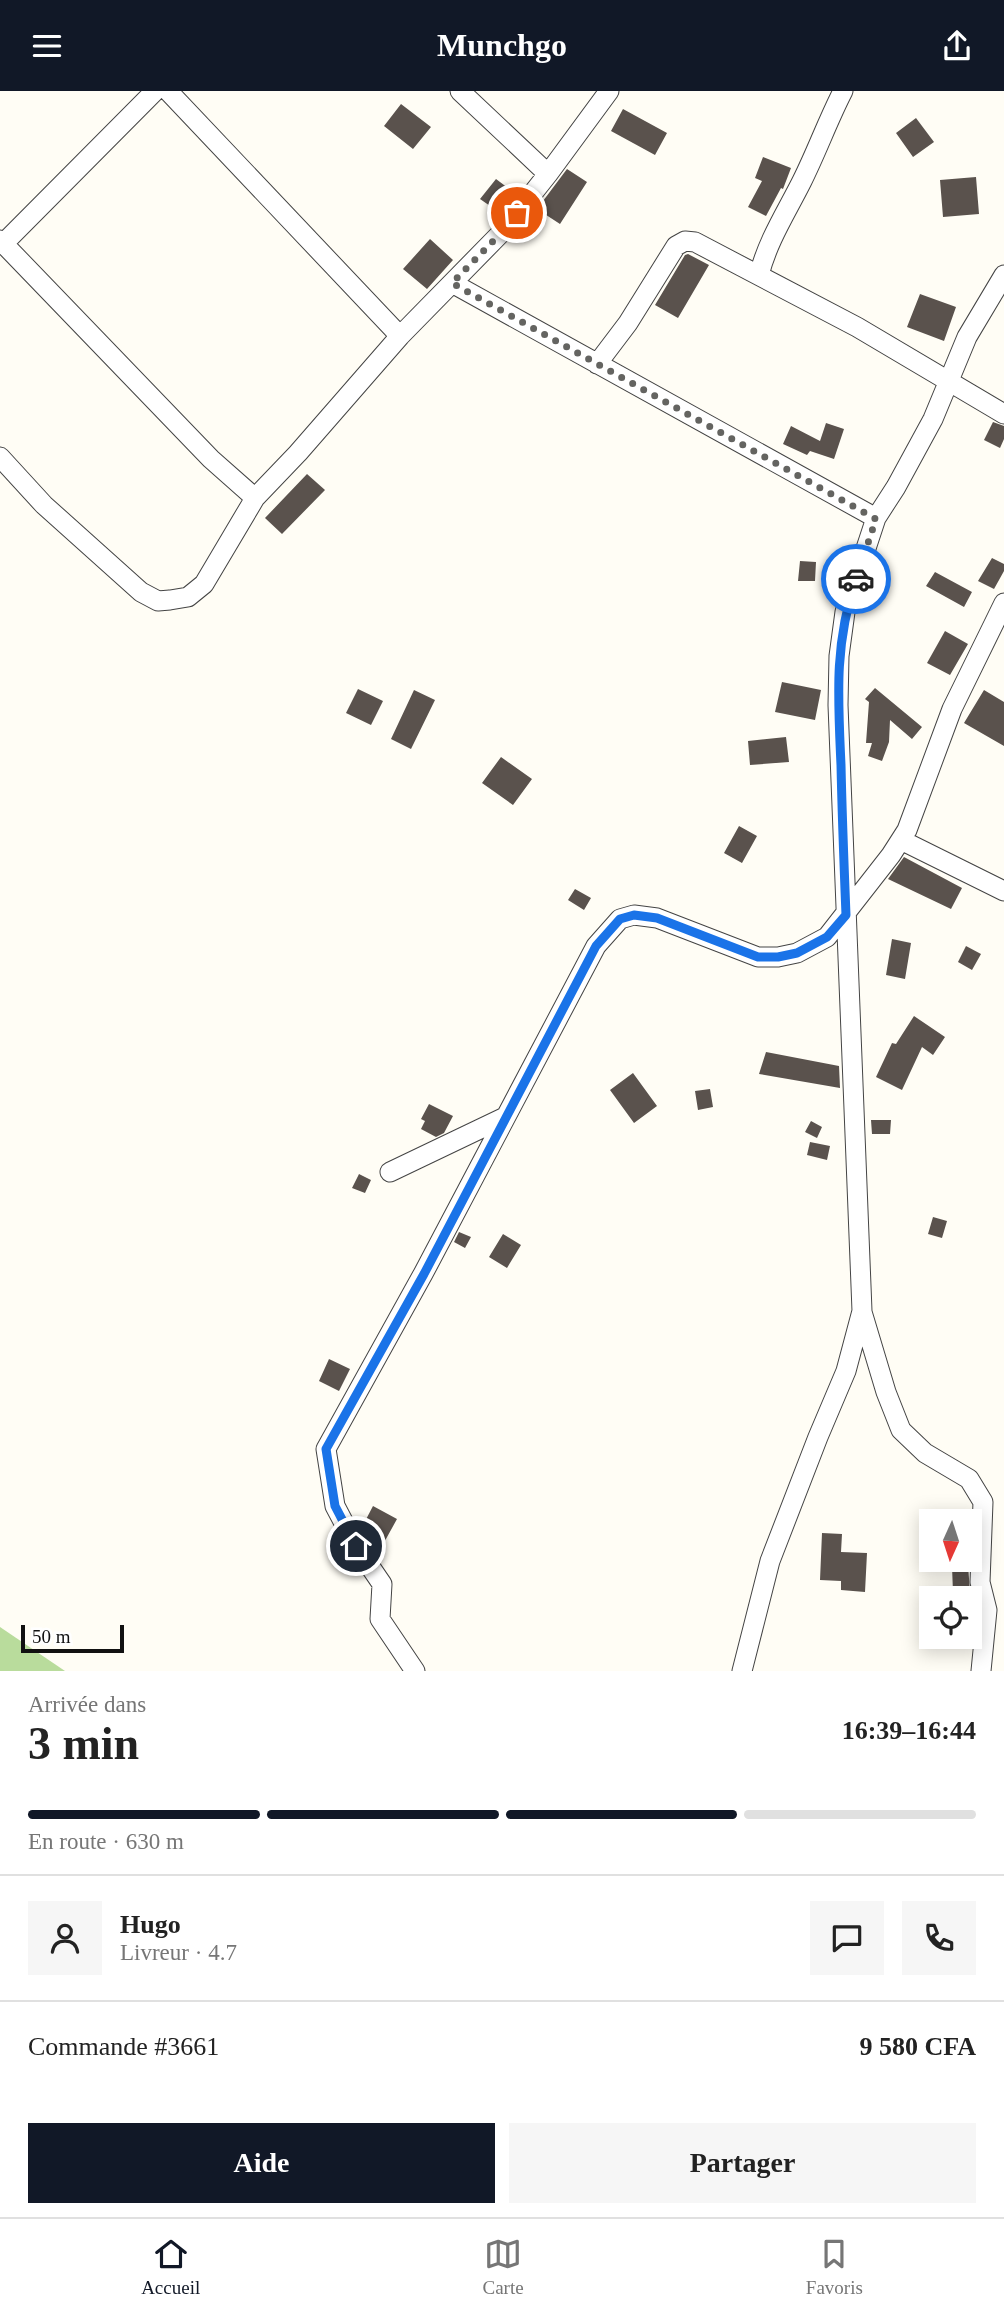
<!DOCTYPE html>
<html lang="fr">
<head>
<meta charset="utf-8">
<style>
	body { margin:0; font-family:"Times New Roman",serif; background:#f6f6f6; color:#222; height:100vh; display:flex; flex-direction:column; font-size:26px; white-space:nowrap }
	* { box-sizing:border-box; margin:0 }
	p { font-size:23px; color:#767676 }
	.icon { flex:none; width:38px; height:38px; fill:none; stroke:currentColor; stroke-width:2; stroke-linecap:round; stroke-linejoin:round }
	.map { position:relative; height:1580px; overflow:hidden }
	.panel { display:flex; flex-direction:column; background:#fff; flex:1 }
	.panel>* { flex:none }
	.needle { width:46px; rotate:183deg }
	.fabs { position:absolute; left:919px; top:1418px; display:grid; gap:14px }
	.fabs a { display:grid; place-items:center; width:63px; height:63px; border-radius:0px; background:#fff; box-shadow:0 4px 18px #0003; font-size:35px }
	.scale { position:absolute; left:21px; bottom:18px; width:103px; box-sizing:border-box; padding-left:7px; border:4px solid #111; border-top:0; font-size:19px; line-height:24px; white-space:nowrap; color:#111; -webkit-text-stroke:5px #fff; paint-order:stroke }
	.pin { position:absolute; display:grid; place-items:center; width:60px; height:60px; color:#fff; margin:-30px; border:4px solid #fff; border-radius:50%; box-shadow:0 2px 7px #0007 }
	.courier { position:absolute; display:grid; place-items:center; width:70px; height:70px; margin:-35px; border:5px solid #1a73e8; border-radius:50%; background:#fff; color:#222; box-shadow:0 2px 9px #0007 }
	.headline em { font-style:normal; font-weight:700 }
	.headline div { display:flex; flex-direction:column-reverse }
	.headline { display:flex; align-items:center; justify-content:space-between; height:119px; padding:0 28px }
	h1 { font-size:46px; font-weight:700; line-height:52px }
	.bar { display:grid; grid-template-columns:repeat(4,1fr); gap:10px 7px; align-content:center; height:84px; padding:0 28px }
	.bar i { height:9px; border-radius:5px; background:#e0e0e0 }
	.bar .current { background:#111827 }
	.bar p { grid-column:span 4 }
	.line { display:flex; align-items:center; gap:18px; padding:0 28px; border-top:2px solid #e0e0e0 }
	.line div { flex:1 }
	.round { display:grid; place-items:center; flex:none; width:74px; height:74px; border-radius:0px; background:#f6f6f6 }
	.action { display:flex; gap:14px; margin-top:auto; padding:14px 28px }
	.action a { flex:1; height:80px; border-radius:0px; background:#111827; color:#fff; font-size:28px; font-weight:700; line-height:80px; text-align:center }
	.action a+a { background:#f6f6f6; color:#222 }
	header { display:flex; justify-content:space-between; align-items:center; height:91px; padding:0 28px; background:#111827; color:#fff; font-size:32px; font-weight:700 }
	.menu { display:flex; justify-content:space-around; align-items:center; height:98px; border-top:2px solid #e0e0e0; background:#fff; font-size:19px; color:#767676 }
	.menu a { display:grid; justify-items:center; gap:4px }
	.menu .current { color:#111827 }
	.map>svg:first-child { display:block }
	.forest { fill:#b9dc9c }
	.building { fill:#5a524d }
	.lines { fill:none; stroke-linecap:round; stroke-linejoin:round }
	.minor-casing { stroke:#444; stroke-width:21 }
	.minor { stroke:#fff; stroke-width:19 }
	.done { stroke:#646461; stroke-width:7; stroke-dasharray:0 12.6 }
	.route { stroke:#1a73e8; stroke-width:9 }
</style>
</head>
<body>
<header><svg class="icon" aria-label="menu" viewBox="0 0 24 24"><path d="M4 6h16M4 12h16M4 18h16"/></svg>Munchgo<svg class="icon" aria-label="share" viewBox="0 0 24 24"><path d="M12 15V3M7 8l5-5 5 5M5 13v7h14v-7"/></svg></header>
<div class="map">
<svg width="1004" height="1580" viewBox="0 0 1004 1580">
	<rect width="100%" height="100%" fill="#fffdf5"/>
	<!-- forest -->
	<path class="forest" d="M 0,1536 L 65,1580 L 0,1580 Z"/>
	<!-- building -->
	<path class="building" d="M 401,13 L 431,36 L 413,58 L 384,35 Z
		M 623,18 L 667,42 L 655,64 L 611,40 Z
		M 916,27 L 934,51 L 913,66 L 896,42 Z
		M 763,66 L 791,77 L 783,98 L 781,97 L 766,125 L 748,116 L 762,90 L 755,87 Z
		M 567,78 L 587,91 L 560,133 L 537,118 Z
		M 976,86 L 979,123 L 943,126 L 940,89 Z
		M 496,88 L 508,97 L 493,117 L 480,108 Z
		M 430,148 L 453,169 L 427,198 L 403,178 Z
		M 688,163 L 709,174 L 678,227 L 655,214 L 685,164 Z
		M 920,203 L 956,216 L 944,250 L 907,236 Z
		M 993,331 L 1004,335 L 1004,348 L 1000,357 L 984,349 Z
		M 826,332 L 844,338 L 834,368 L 810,360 L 807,364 L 783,353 L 791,335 L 820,350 Z
		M 307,383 L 325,399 L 282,443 L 265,427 Z
		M 992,467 L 1004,473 L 1004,480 L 994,498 L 978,490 Z
		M 800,470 L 816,471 L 815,490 L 798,490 Z
		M 935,481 L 972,501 L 964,516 L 926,495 Z
		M 945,540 L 968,553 L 950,584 L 927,572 Z
		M 782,591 L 821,599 L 815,629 L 775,621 Z
		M 875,597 L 922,636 L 912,648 L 890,629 L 889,651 L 882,670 L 868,665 L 872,652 L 866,652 L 869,611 L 865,608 Z
		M 358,598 L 383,610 L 371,634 L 346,622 Z
		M 414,599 L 435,609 L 411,658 L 391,648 Z
		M 984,599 L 1004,611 L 1004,655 L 964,632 Z
		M 786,646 L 789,671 L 750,674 L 748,650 Z
		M 501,666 L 532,688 L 513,714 L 482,692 Z
		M 739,735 L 757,745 L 742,772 L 724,762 Z
		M 904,766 L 962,797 L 951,818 L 888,788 Z
		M 575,798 L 591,807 L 584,819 L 568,809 Z
		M 892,848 L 911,852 L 905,888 L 886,884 Z
		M 966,855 L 981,863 L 972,879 L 958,871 Z
		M 914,925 L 945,946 L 933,964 L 922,956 L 902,999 L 876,986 L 892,952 L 896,953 Z
		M 766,961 L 839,975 L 840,997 L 759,983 Z
		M 633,982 L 657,1015 L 634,1032 L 610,999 Z
		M 710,998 L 713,1016 L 698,1019 L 695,1000 Z
		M 429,1013 L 453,1025 L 444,1042 L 436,1046 L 421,1038 L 425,1030 L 421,1028 Z
		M 871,1029 L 891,1029 L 890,1043 L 872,1043 Z
		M 811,1030 L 822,1036 L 817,1047 L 805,1041 Z
		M 810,1051 L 830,1055 L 827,1069 L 807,1064 Z
		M 359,1083 L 371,1089 L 365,1102 L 352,1097 Z
		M 933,1126 L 947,1130 L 942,1147 L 928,1143 Z
		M 459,1141 L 471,1146 L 465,1157 L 454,1151 Z
		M 503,1143 L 521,1154 L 507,1177 L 489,1166 Z
		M 329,1268 L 350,1278 L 339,1300 L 319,1290 Z
		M 373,1415 L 397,1428 L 381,1457 L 367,1449 L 361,1438 Z
		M 822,1442 L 842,1443 L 841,1461 L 867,1462 L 865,1501 L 841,1499 L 841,1490 L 820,1489 Z
		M 968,1474 L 970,1501 L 953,1502 L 952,1475 Z"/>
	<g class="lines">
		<!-- minor casing -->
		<g class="minor-casing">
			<path id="minor" d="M 168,0 L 400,245
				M 460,0 L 548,83
				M 0,149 L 211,368 L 255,407
				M 3,153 L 155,0
				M 759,184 C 768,149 786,122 802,90 C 817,60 828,29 843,0
				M 452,192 L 876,427
				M 597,273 L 628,232 L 676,155 L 685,150 L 695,151 L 857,236 L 1004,323
				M 0,366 L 44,414 L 141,501 L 158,510 L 170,509 L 188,506 L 204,493 L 255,407 L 298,362 L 400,245 L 502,141 L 548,83 L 609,0
				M 901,749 L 1004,800
				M 390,1081 L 505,1026
				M 862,1221 L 886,1301 L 901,1339 L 925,1362 L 969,1388 L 983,1411 L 980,1491 L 987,1519 L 981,1580
				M 415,1580 L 380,1528 L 382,1493 L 356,1455 L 335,1415 L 326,1358 L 423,1183 L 596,855 L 620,828 L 634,824 L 657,827 L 758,866 L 778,866 L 797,862 L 827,846 L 891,764 L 907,739 L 952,618 L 1004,512
				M 742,1580 L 770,1470 L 818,1346 L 846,1280 L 862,1220 L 838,614 L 839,565 L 845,521 L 876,427 L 896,396 L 933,328 L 967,246 L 1004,184"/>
		</g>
		<!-- minor -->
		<use href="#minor" class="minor"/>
	</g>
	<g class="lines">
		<!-- done -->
		<path class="done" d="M 517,122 L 502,141 L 452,192 L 876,428 L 856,488"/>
		<!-- route -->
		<path class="route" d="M 356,1455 L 335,1415 L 326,1358 L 424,1183 L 596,855 L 620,828 L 634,824 L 657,827 L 758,866 L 778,866 L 797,862 L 827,846 L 846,824 C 844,774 842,724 841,674 C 838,607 834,553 856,488"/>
	</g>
</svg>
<div class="fabs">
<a><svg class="needle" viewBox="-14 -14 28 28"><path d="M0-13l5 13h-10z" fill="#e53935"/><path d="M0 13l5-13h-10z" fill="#767676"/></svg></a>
<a><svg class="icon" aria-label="locate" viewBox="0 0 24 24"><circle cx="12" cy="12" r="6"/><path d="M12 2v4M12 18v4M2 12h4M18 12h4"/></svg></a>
</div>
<div class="scale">50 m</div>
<div class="pin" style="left:517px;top:122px;background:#ea580c"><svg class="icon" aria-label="bag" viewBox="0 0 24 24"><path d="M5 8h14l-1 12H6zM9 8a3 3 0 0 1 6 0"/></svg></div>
<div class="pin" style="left:356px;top:1455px;background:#1f2937"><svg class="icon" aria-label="home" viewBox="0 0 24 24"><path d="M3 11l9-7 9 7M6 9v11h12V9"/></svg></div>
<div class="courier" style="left:856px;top:488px"><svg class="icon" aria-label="car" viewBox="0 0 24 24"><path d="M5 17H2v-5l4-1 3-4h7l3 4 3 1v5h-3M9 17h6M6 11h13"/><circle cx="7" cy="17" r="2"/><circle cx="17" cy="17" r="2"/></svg></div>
</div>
<section class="panel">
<div class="headline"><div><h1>3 min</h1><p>Arrivée dans</p></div><em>16:39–16:44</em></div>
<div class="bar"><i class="current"></i><i class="current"></i><i class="current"></i><i></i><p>En route · 630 m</p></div>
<div class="line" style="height:126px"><a class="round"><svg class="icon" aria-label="person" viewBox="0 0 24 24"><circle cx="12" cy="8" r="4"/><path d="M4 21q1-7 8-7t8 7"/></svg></a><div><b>Hugo</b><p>Livreur · 4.7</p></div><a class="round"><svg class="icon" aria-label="chat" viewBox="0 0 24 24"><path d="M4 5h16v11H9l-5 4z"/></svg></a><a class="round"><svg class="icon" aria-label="phone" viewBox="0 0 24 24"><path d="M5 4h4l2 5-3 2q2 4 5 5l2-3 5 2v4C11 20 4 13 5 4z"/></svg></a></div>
<div class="line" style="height:91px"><div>Commande #3661</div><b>9 580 CFA</b></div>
<div class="action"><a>Aide</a><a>Partager</a></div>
</section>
<nav class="menu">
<a class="current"><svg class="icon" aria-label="home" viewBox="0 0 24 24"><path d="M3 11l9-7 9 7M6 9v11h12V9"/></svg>Accueil</a>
<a><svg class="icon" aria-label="map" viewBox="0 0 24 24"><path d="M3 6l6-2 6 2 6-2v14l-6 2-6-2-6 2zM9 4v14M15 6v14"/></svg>Carte</a>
<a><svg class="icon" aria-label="saved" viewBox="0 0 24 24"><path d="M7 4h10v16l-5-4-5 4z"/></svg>Favoris</a>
</nav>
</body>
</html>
